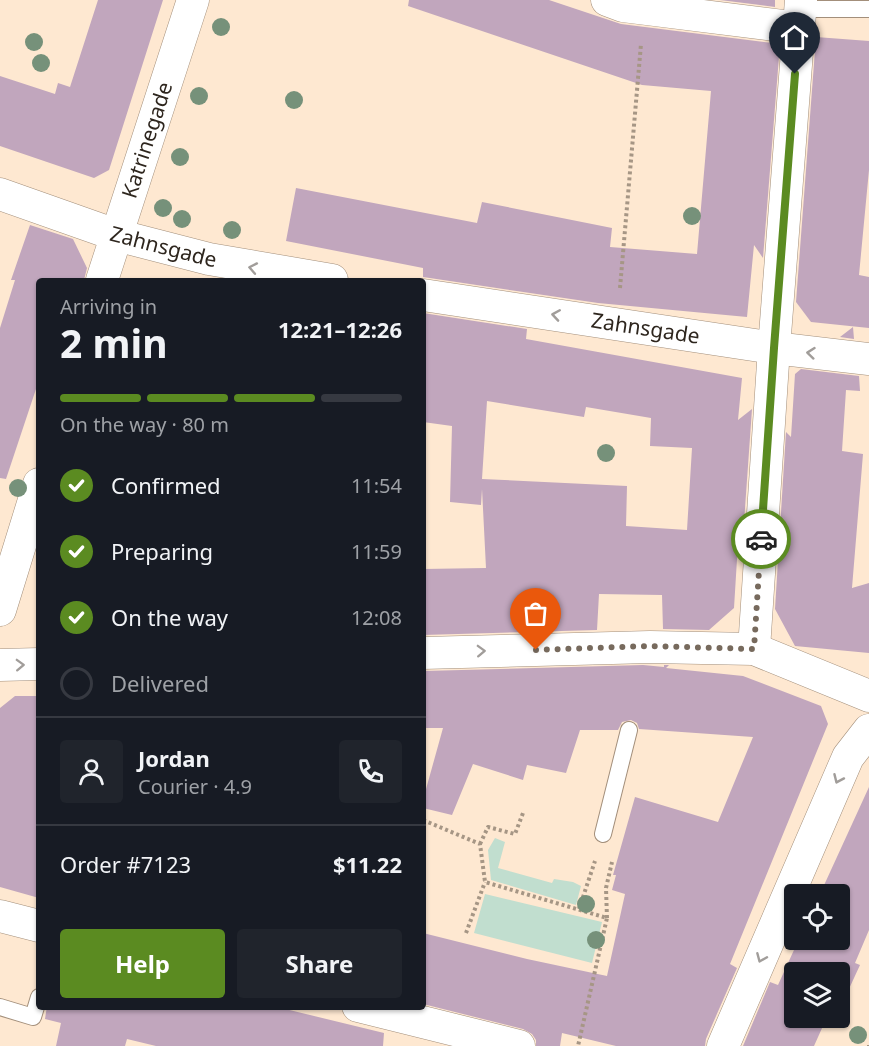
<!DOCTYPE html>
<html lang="en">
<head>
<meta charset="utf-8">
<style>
	body { margin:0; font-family:"Noto Sans",sans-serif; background:#20242c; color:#f1f3f6; height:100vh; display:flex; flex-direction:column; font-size:22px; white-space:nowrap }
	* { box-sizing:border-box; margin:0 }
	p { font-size:20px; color:#9ea1a6 }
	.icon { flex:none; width:33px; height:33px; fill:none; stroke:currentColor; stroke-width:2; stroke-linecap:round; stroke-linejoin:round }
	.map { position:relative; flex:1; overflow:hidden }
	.panel { position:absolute; left:36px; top:278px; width:390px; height:732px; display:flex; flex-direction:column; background:#171b24; border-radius:6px; box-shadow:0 2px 4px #0004 }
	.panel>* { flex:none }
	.buttons { position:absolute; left:784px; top:884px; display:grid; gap:12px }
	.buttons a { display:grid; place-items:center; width:66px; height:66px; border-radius:6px; background:#171b24; box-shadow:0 2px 4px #0004; font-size:30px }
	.pin { position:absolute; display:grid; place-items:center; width:51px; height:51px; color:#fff; margin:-62px -26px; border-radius:50% 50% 50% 0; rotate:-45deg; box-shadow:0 0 6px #0007 }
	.pin .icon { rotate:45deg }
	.courier { position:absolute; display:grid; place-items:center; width:60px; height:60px; margin:-30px; border:4px solid #5b8b21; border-radius:50%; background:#fff; color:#222; box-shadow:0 2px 8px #0007 }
	.summary em { font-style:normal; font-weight:700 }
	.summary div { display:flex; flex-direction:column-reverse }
	.summary { display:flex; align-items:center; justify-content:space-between; height:102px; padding:0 24px }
	h1 { font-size:39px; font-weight:700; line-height:45px }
	.bar { display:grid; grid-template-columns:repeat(4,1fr); gap:9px 6px; align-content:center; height:72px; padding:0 24px }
	.bar i { height:8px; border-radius:4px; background:#363941 }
	.bar .on { background:#5b8b21 }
	.bar p { grid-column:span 4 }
	.line { display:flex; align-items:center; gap:15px; padding:0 24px; border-top:2px solid #363941 }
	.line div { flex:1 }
	.round { display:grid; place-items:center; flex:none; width:63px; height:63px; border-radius:6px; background:#20242c }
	ol { padding:0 24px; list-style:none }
	li { display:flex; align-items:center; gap:18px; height:66px }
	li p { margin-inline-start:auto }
	li .icon { padding:6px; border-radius:50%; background:#5b8b21; color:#fff; stroke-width:4 }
	li:last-child { color:#9ea1a6 }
	li i { width:33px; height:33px; border:3px solid #363941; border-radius:50% }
	.action { display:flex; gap:12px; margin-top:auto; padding:12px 24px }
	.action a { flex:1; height:69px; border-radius:6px; background:#5b8b21; color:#fff; font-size:24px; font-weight:700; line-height:69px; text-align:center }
	.action a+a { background:#20242c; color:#f1f3f6 }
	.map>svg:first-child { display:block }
	.green { fill:#c1decf }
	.building { fill:#c1a6bd; fill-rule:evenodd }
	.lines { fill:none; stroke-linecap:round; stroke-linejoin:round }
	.lane-casing { stroke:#a38f7b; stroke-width:18 }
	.street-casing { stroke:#a38f7b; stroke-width:33 }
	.path { stroke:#a69685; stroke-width:4; stroke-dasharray:3 3; stroke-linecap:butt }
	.lane { stroke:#fff; stroke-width:16 }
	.street { stroke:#fff; stroke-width:32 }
	.tree { fill:#76917a }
	.oneway { stroke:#a19d9a }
	.done { stroke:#776a5d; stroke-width:6; stroke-dasharray:0 10.8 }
	.route { stroke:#5b8b21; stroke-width:8 }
	.labels { text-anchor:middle; stroke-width:5; stroke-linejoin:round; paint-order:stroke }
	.street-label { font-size:21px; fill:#2e261e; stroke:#fdf8f4 }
</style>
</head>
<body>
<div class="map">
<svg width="869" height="1046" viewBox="0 0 869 1046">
	<rect width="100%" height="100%" fill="#fee8d1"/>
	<!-- green -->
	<path class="green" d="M 495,838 L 505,842 L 498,868 L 552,883 L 554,879 L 573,882 L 581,886 L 576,905 L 491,880 L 488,850 Z
		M 485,894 L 602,922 L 592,963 L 474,933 Z"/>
	<!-- building -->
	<path class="building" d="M 98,0 L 163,0 L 109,170 L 94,178 L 0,146 L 0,76 L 55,94 L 58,83 L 70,87 Z
		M 409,0 L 549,0 L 621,24 L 780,44 L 763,258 L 754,245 L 747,317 L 598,303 L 423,277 L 423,268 L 286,241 L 296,188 L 477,223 L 482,202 L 612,228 L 610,247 L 697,254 L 711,91 L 642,85 L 408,6 Z
		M 720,0 L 775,0 L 775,7 Z
		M 816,37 L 869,41 L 869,170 L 859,275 L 869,277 L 869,328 L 811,322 L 796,302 Z
		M 30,225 L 73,239 L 87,268 L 84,280 L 39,280 L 39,380 L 6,479 L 0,478 L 0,328 L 15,280 L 11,280 Z
		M 423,313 L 527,329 L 526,339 L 742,378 L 738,420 L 752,409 L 742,551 L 738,543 L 734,608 L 709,630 L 663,629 L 662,595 L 599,594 L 597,630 L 423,635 L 423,569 L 486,568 L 482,489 L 481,505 L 450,502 L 452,426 L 423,422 ZM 487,401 L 584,417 L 586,407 L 651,418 L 650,446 L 692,448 L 687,530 L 626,526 L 627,486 L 482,479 Z
		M 853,327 L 854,339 L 840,337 Z
		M 801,369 L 859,376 L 860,391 L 846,390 L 842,451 L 863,454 L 852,588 L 869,583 L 869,653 L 795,646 L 775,609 L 786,432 L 791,437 L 795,374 Z
		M 643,665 L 664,667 L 664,665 L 669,665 L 666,668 L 743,676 L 821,706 L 828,724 L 730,964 L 737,968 L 706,1039 L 705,1046 L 616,1046 L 562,1033 L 560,1046 L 536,1046 L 536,1040 L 532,1034 L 523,1029 L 423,1004 L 423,933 L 527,959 L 607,976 L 625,894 L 612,890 L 616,875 L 613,875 L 635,797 L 718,822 L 753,737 L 639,729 L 637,723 L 631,720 L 622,722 L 618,730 L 580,730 L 566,773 L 527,765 L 523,780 L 473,764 L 452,815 L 423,808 L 423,800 L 443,728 L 423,728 L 423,671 Z
		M 15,696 L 39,696 L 39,898 L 0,887 L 0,708 Z
		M 869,787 L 869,930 L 855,963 L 860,965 L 842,1004 L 840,1003 L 840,972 L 795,972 L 795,1017 L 827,1017 L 814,1046 L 743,1046 L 770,982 L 778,985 L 799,939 L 840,939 L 840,894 L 820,894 Z
		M 47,1006 L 273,1006 L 384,1033 L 383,1046 L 156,1046 L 127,1039 L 125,1046 L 56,1046 L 61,1023 L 45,1019 Z"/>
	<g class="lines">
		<!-- lane casing -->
		<g class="lane-casing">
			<path id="lane" d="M 800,9 L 869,9
				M 603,834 L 629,730
				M 0,1007 L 33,1017 L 39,997"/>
		</g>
		<!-- street casing -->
		<g class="street-casing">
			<g id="street">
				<path d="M 607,0 L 623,6 L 799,28"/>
				<path id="s1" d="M 0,194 L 116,235 L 209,259 L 332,280"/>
				<path id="s2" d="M 102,280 L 193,0"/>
				<path id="s3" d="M 423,295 L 774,348 L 869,359"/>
				<path d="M 0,610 L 39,484"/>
				<path d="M 754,649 L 774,348 L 801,0"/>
				<path d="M 423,653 L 650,647 L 754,649 L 869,696"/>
				<path d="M 0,665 L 39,664"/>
				<path d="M 0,916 L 39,926"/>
				<path d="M 358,1006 L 519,1046"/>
				<path d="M 723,1046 L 848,757 L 869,730"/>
			</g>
		</g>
		<!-- path -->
		<path class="path" d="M 620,288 L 641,44
			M 423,820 L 480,844 L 485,882 L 607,918 L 578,1046
			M 480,844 L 488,827 L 515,834 L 523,813
			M 579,909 L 595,861
			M 607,918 L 606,888 L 612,862
			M 466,933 L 485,882
			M 869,1046 L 869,1045"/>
		<!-- lane -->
		<use href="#lane" class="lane"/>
		<!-- street -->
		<use href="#street" class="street"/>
	</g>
	<!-- trees -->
	<g class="tree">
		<circle cx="221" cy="27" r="9"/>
		<circle cx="34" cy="42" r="9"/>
		<circle cx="41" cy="63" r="9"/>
		<circle cx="199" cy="96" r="9"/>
		<circle cx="294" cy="100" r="9"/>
		<circle cx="180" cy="157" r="9"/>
		<circle cx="163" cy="208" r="9"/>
		<circle cx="692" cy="216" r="9"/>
		<circle cx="182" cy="219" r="9"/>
		<circle cx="232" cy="230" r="9"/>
		<circle cx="606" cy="453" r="9"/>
		<circle cx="18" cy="488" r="9"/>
		<circle cx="586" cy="904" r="9"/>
		<circle cx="596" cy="940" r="9"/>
		<circle cx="858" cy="1035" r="9"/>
	</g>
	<!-- one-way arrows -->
	<defs><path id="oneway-chevron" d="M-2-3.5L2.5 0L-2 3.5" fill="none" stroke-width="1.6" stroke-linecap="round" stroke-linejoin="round" transform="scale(1.5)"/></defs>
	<g class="oneway">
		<use href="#oneway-chevron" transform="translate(253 268) rotate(-169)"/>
		<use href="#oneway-chevron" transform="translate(556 315) rotate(-171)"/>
		<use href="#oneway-chevron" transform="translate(811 353) rotate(-174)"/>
		<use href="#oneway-chevron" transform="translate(481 651) rotate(-2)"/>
		<use href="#oneway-chevron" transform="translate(20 665) rotate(-2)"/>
		<use href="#oneway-chevron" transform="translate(838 779) rotate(114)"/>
		<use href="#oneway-chevron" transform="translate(761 958) rotate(113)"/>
	</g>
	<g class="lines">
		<!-- done -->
		<path class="done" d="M 536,650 L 650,646 L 754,649 L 761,539"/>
		<!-- route -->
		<path class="route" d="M 761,539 L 774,348 L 795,74"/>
	</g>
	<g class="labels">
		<!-- street labels -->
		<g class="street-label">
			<text dy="7" stroke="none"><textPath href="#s2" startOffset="147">Katrinegade</textPath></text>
			<text dy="7" stroke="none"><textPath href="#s1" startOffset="172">Zahnsgade</textPath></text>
			<text dy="7" stroke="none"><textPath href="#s3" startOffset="225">Zahnsgade</textPath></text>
		</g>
	</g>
</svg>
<div class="buttons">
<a><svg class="icon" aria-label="locate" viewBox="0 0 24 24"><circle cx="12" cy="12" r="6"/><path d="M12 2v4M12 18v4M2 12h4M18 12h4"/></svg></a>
<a><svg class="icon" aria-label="layers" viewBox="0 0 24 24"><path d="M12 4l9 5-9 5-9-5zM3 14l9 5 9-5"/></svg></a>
</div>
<div class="pin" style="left:536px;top:650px;background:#ea580c"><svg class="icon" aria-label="bag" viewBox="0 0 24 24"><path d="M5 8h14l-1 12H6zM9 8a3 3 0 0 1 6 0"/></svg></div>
<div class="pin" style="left:795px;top:74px;background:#1f2937"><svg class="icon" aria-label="home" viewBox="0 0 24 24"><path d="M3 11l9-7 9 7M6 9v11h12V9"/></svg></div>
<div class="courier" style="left:761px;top:539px"><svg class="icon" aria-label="car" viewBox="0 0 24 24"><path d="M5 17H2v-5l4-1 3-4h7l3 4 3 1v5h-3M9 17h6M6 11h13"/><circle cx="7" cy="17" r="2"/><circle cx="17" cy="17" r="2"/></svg></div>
<section class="panel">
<div class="summary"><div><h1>2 min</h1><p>Arriving in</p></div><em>12:21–12:26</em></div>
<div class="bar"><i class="on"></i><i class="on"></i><i class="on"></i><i></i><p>On the way · 80 m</p></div>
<ol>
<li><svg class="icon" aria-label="check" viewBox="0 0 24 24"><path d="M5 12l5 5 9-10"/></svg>Confirmed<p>11:54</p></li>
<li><svg class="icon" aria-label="check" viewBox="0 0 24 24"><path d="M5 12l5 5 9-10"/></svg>Preparing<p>11:59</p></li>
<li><svg class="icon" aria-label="check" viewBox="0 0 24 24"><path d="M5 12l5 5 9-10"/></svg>On the way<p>12:08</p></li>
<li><i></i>Delivered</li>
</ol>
<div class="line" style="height:108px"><a class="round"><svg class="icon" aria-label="person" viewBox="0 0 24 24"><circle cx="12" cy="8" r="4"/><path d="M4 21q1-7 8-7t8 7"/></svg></a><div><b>Jordan</b><p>Courier · 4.9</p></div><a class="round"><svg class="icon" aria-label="phone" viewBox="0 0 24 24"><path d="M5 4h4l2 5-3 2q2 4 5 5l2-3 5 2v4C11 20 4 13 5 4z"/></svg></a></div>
<div class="line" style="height:78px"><div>Order #7123</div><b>$11.22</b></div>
<div class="action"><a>Help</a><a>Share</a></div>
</section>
</div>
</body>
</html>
